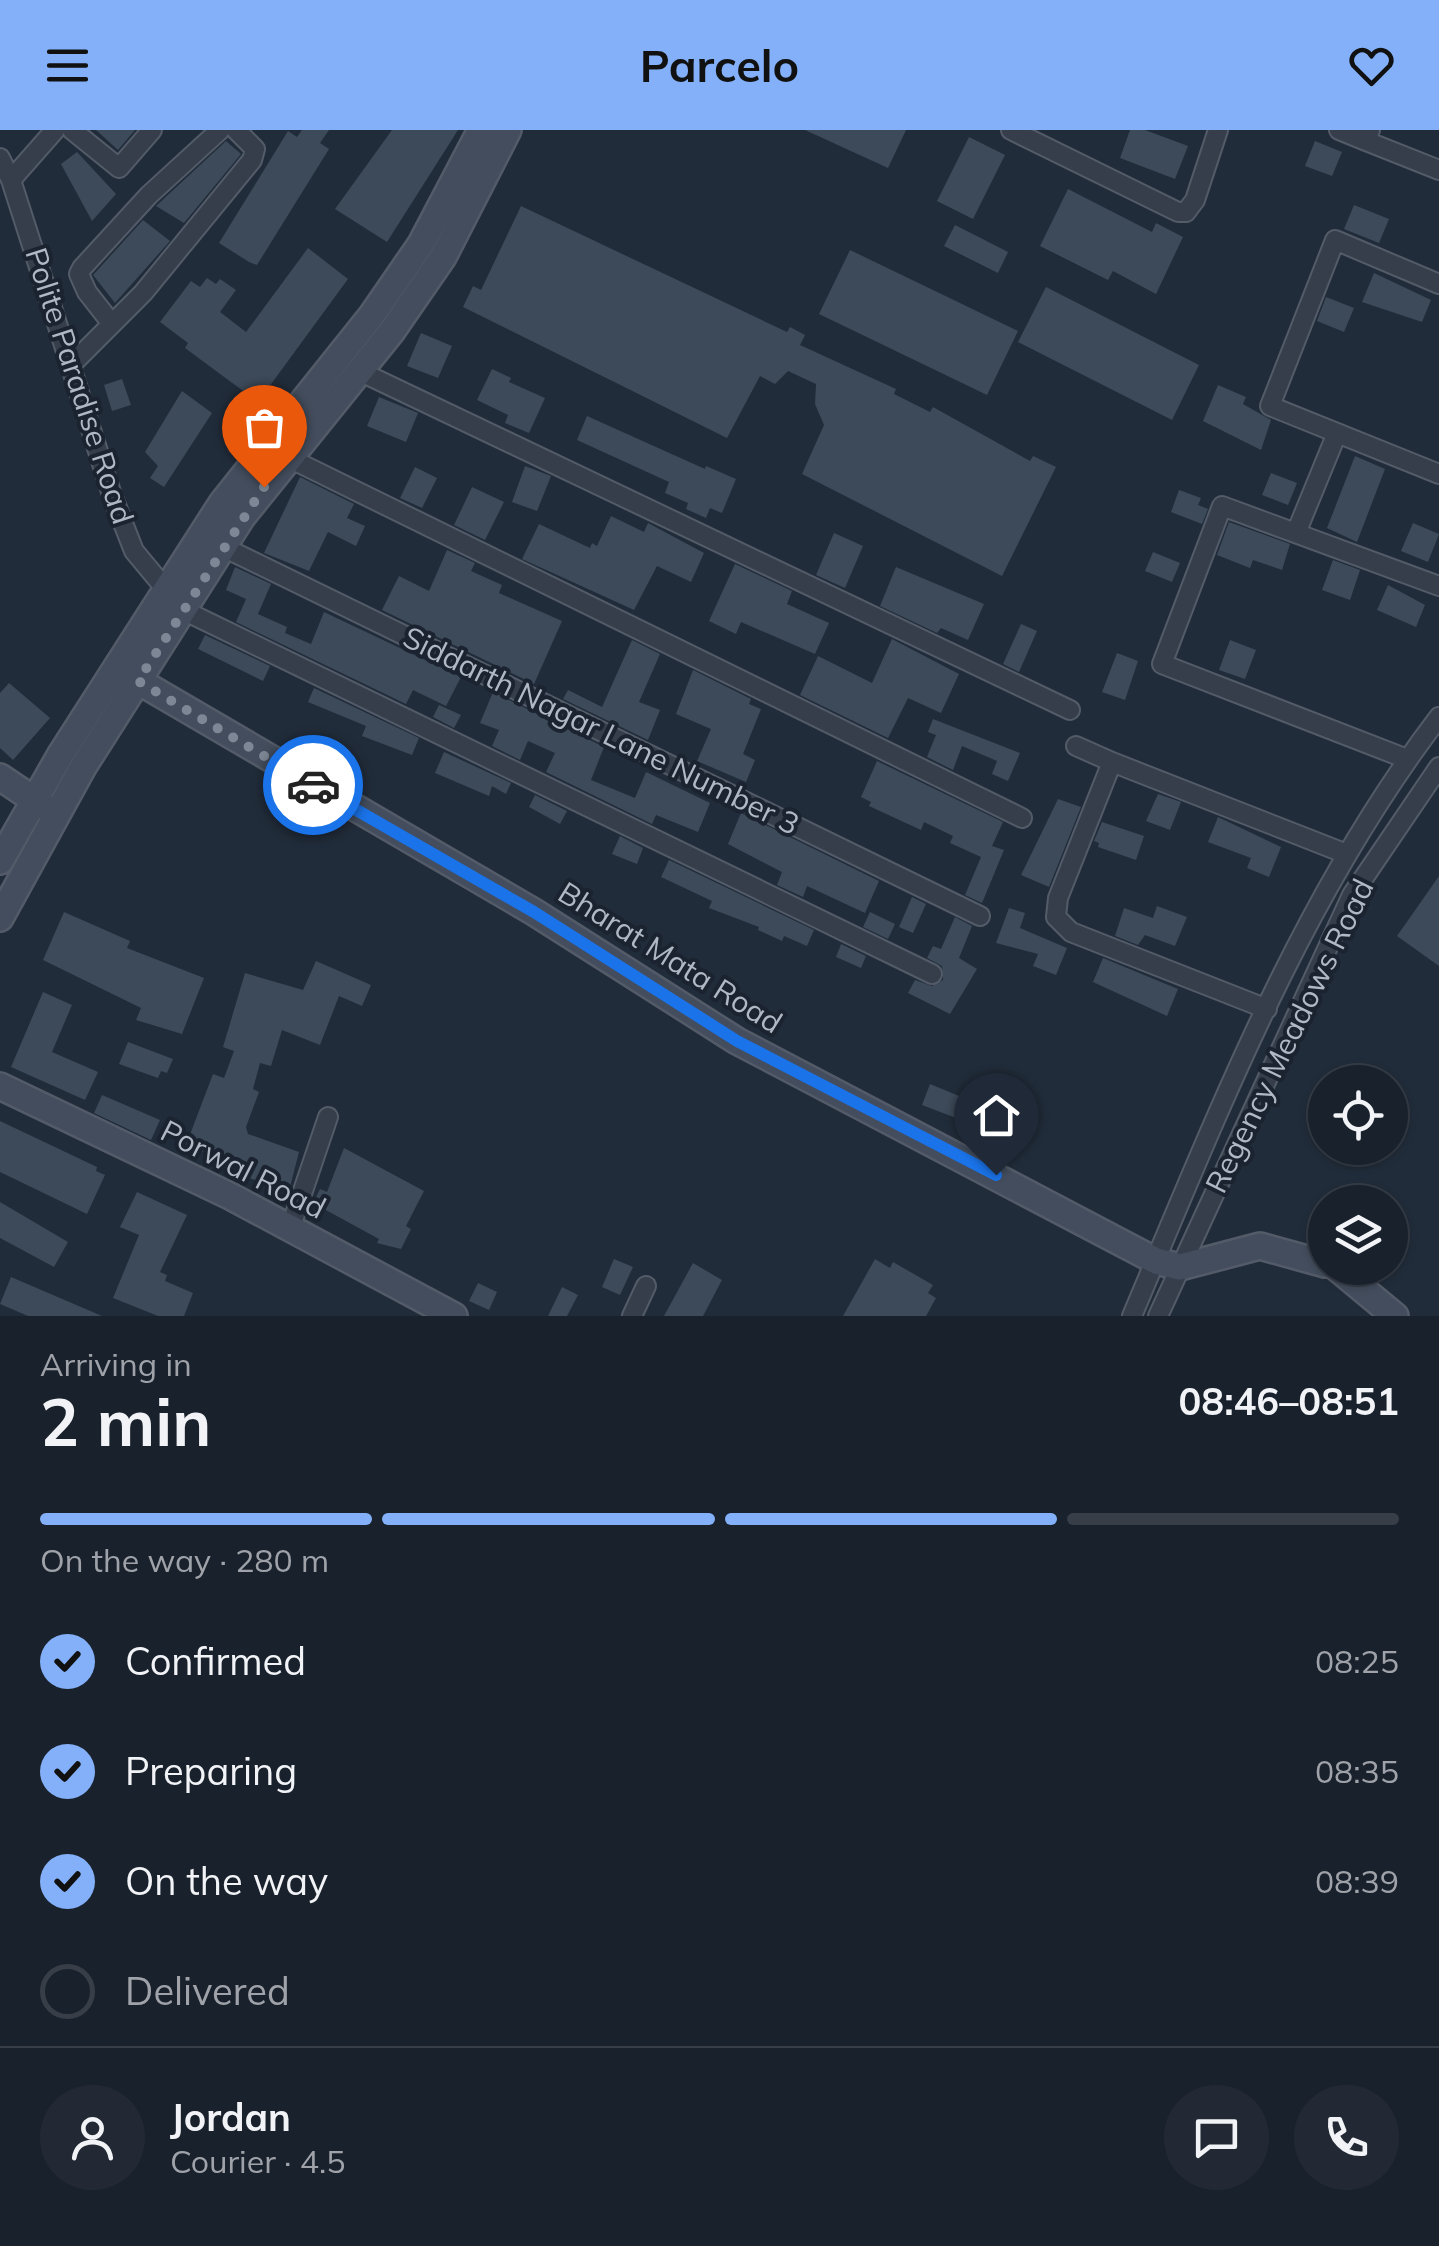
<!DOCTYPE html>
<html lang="en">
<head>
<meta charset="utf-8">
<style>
	body { margin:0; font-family:Mulish,sans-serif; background:#222934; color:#f1f3f6; height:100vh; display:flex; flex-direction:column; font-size:38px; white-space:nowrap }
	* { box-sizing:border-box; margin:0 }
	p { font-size:32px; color:#9fa3a9 }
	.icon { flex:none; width:55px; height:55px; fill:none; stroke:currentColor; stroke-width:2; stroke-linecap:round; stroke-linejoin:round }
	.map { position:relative; height:1186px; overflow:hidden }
	.drawer { display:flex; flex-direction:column; background:#19212c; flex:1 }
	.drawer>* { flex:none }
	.controls { position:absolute; left:1308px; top:935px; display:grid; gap:20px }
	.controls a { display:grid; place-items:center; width:100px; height:100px; border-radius:50%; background:#19212c; box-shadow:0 2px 8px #0004,0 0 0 2px #373e48; font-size:50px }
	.pin { position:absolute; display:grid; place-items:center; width:85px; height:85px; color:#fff; margin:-102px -42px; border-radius:50% 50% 50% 0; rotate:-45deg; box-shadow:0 0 10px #0007 }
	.pin .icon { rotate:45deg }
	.courier { position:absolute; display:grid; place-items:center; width:100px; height:100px; margin:-50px; border:8px solid #1a73e8; border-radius:50%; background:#fff; color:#222; box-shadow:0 2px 12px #0007 }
	.head em { font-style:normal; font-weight:700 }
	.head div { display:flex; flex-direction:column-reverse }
	.head { display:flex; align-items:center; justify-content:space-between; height:170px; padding:0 40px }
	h1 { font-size:65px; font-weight:700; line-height:75px }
	.bar { display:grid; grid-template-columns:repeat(4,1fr); gap:15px 10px; align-content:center; height:120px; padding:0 40px }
	.bar i { height:12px; border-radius:8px; background:#373e48 }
	.bar .on { background:#83b0f8 }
	.bar p { grid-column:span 4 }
	.line { display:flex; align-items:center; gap:25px; padding:0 40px; border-top:2px solid #373e48 }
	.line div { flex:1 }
	.round { display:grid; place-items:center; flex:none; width:105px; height:105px; border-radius:52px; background:#222934 }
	ol { padding:0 40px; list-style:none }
	li { display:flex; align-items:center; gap:30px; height:110px }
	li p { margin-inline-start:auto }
	li .icon { padding:10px; border-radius:50%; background:#83b0f8; color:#111; stroke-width:4 }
	li:last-child { color:#9fa3a9 }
	li i { width:55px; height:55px; border:5px solid #373e48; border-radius:50% }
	header { display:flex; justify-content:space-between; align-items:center; height:130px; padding:0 40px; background:#83b0f8; color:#111; font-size:45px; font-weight:700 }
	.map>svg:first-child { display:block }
	.building { fill:#3d4a59 }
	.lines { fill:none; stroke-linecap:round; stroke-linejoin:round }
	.street-casing { stroke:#535b68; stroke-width:22 }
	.secondary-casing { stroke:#535b68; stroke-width:30 }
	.street { stroke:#353e4a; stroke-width:18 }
	.secondary { stroke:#434d5d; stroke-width:25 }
	.done { stroke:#7e8795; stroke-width:10; stroke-dasharray:0 18 }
	.route { stroke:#1a73e8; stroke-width:12 }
	.labels { text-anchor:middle; stroke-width:8; stroke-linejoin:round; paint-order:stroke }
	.street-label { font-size:30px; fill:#b0b8c6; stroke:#1a232f }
</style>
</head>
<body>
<header><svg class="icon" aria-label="menu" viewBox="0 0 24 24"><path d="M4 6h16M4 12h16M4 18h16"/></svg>Parcelo<svg class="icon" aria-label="heart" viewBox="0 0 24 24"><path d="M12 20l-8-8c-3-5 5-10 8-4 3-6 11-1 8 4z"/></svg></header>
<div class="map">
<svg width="1439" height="1186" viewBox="0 0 1439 1186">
	<rect width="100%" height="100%" fill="#212c3a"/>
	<!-- building -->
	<path class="building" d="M 96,0 L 135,0 L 118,20 Z
		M 302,0 L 329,0 L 320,13 L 329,19 L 257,135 L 249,132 L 219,113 L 288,1 L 297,7 Z
		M 392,0 L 458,0 L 387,112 L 335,79 Z
		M 805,0 L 906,0 L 888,38 Z
		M 1130,0 L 1145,0 L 1188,16 L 1175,49 L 1120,28 Z
		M 969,7 L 1005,25 L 973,89 L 937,71 Z
		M 226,11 L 241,24 L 184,93 L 156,76 Z
		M 1315,11 L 1342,22 L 1332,46 L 1305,36 Z
		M 77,22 L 116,64 L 92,91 L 61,34 Z
		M 1068,59 L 1152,102 L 1156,93 L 1183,107 L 1156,164 L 1113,141 L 1108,150 L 1040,116 Z
		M 1354,75 L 1389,89 L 1379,113 L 1344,99 Z
		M 521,76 L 787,202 L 790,197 L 805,205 L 800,215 L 896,259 L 894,264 L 930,282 L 933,277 L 1030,331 L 1033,326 L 1056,337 L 1002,446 L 802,344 L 824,295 L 815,274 L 816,254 L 788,241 L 775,254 L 760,246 L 727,308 L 463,177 L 473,156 L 481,160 Z
		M 143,90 L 170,111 L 115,173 L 93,145 Z
		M 955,95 L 1008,122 L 998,143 L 944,116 Z
		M 308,118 L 348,149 L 258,272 L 185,218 L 188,213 L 160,192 L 191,151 L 200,157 L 207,148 L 216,154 L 220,149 L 236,160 L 220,182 L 246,202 Z
		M 850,120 L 1018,201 L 987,265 L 819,184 Z
		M 1374,143 L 1431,170 L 1422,192 L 1362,172 Z
		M 1046,157 L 1199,235 L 1172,290 L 1018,212 Z
		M 1326,167 L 1354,178 L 1344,202 L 1317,191 Z
		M 421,203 L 452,216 L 438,248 L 407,236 Z
		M 492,239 L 511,248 L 509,252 L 545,268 L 529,303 L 505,293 L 508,285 L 477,270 Z
		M 122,249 L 131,275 L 112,281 L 104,255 Z
		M 1218,255 L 1246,267 L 1243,274 L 1271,290 L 1261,320 L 1203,291 Z
		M 182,261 L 212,283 L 164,357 L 150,348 L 158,336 L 145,322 Z
		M 379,267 L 418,283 L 406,312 L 367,296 Z
		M 587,286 L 705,339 L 706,336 L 736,349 L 722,383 L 710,378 L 706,388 L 686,379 L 688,373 L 665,363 L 669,352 L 577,310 Z
		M 1355,326 L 1385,339 L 1357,412 L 1327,398 Z
		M 525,336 L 551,346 L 537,381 L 512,372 Z
		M 415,337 L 437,348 L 422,378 L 400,368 Z
		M 1271,343 L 1297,353 L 1288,375 L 1262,365 Z
		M 300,347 L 354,374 L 347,388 L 365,396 L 356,416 L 328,402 L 309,441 L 264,423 Z
		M 472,357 L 504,372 L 485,410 L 454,395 Z
		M 1179,360 L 1201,368 L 1198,375 L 1208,379 L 1202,394 L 1171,382 Z
		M 611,386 L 644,402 L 648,393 L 704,423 L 691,452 L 657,436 L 634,480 L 522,429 L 539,394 L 590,418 L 592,413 L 597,416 Z
		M 1229,392 L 1290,414 L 1282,440 L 1253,430 L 1250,438 L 1217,425 Z
		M 1413,393 L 1439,404 L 1428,432 L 1401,421 Z
		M 834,403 L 863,416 L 845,458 L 816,445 Z
		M 447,420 L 475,433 L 471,441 L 502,455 L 499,463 L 562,491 L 534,554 L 382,480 L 399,446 L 429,461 Z
		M 1153,422 L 1180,433 L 1172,452 L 1145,441 Z
		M 1333,430 L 1360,440 L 1350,470 L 1322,460 Z
		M 735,434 L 792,461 L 787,474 L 829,493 L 815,524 L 741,492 L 736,504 L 709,491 Z
		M 235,437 L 271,454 L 258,484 L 287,497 L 285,503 L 311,514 L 324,482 L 461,547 L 446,576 L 413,560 L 406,574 L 236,492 L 246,469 L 226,460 Z
		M 896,437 L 984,474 L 968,510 L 941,498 L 937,503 L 880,476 Z
		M 1388,455 L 1425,475 L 1416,497 L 1377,480 Z
		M 1021,494 L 1037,501 L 1019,542 L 1003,534 Z
		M 205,505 L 270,536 L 263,551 L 198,519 Z
		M 892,509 L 959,544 L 941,583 L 908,568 L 888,608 L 800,565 L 818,526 L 872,553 Z
		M 632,510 L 660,524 L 639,572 L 660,580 L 648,610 L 563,569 L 568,560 L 602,577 Z
		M 1230,510 L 1256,520 L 1245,549 L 1219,540 Z
		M 1117,523 L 1138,531 L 1125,570 L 1102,562 Z
		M 693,540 L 751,569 L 749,574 L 761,579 L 743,624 L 755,630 L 746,652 L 697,631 L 711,599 L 676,584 Z
		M 9,553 L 50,588 L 13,630 L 0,618 L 0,563 Z
		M 314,558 L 419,608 L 412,625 L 362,606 L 366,596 L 308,572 Z
		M 493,562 L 604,617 L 591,650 L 635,668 L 646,642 L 710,673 L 698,702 L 656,685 L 652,694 L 546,642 L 555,623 L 528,611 L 520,630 L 492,616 L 499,600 L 480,593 Z
		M 439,575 L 461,585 L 454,598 L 433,587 Z
		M 933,589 L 1020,623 L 1008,651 L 992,644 L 997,631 L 962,616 L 953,640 L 927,627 L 936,605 L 928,602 Z
		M 444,622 L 511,653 L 506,664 L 492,656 L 489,666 L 435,643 Z
		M 877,631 L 1003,692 L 992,716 L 1004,720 L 982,773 L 965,765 L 981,727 L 950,713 L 953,706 L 924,692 L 921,700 L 869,676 L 871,672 L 861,667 Z
		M 1158,664 L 1181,672 L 1170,700 L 1146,691 Z
		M 535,665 L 567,681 L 560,694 L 529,677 Z
		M 1058,669 L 1081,677 L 1049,757 L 1021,745 Z
		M 741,683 L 879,751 L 865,783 L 807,756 L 803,767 L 777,755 L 782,742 L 728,714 Z
		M 1218,687 L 1281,717 L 1269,747 L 1247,738 L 1251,728 L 1208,712 Z
		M 1102,692 L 1144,706 L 1136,730 L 1098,717 L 1099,713 L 1094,711 Z
		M 620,706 L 643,718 L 637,734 L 612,724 Z
		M 669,730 L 814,800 L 807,816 L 784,806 L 782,811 L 758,800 L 759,797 L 709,778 L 712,771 L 661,747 Z
		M 1439,746 L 1439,836 L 1397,806 Z
		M 912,767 L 926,774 L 913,803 L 899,797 Z
		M 1157,776 L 1187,787 L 1175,816 L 1145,805 L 1138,815 L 1115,806 L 1124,778 L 1153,788 Z
		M 1009,778 L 1025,783 L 1020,798 L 1067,818 L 1056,845 L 1033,836 L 1038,824 L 996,813 Z
		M 64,782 L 130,811 L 127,818 L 204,848 L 182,904 L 136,890 L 141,878 L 43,830 Z
		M 870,782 L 895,794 L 888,809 L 863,797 Z
		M 955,787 L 972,796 L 959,828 L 977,839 L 950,884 L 908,863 L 915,850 L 932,856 L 943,850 L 942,836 L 927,828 L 933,816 L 941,819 Z
		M 841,814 L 866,826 L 861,838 L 836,827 Z
		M 1103,828 L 1178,859 L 1167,886 L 1093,852 Z
		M 316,831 L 371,855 L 362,876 L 339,866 L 320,915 L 282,900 L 271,936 L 260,933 L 253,959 L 259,962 L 246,997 L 248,1004 L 299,1022 L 289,1061 L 249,1048 L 252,1040 L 186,1015 L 213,944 L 224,948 L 234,921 L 223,917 L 245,843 L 303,860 Z
		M 43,862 L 72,875 L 52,922 L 98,942 L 85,970 L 11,937 Z
		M 128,912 L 173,929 L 167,943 L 161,941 L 158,948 L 119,934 Z
		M 930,954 L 964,968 L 956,988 L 922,975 Z
		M 102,965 L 160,990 L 151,1010 L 94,983 Z
		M 0,991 L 97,1037 L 96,1041 L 105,1045 L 87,1084 L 0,1042 Z
		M 344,1018 L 424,1061 L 406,1096 L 411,1099 L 401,1119 L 377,1113 L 379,1109 L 313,1073 L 320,1059 L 327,1062 Z
		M 137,1062 L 187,1085 L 160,1142 L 167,1145 L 165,1151 L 193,1163 L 184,1186 L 158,1186 L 113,1168 L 139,1105 L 120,1097 Z
		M 0,1072 L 68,1112 L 54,1137 L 0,1108 Z
		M 614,1129 L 633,1137 L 620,1165 L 602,1157 Z
		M 875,1129 L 890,1138 L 893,1132 L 933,1155 L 928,1163 L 936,1168 L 926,1186 L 843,1186 Z
		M 693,1133 L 722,1150 L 703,1186 L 664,1186 Z
		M 11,1147 L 102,1186 L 28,1186 L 0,1174 Z
		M 478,1153 L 497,1162 L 489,1180 L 469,1171 Z
		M 562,1157 L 578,1165 L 567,1186 L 548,1186 Z"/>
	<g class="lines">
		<!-- street casing -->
		<g class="street-casing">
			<path id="street" d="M 72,0 L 119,38 L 152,0
				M 1011,0 L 1178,82 L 1186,82 L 1195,70 L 1218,0
				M 1339,0 L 1366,11
				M 1370,0 L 1366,11 L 1439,40
				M 0,28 L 11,50 L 112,365 L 134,421 L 183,480 L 932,844
				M 11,50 L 55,0
				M 1439,154 L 1335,110 L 1270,276 L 1439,344
				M 112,194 L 87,162 L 79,144 L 82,138 L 149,65 L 220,0
				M 72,234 L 143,163 L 252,30 L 255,19 L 236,0
				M 359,241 L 1070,580
				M 287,327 L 1022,688
				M 1296,403 L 1337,303
				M 223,417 L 980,786
				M 1076,616 L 1112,632
				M 1407,629 L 1162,534 L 1222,376 L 1439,456
				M 1267,879 L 1071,802 L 1056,787 L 1058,768 L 1112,632 L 1344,723
				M 290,1099 L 328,987
				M 632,1186 L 646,1156
				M 1132,1186 C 1219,980 1302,766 1439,587
				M 1158,1186 L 1352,765 L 1439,637"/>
		</g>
		<!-- secondary casing -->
		<g class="secondary-casing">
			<path id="secondary" d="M 116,538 L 534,782 L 737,911 L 1156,1131 L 1180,1137 L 1260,1116 L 1325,1134
				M 0,647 L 46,678
				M 0,731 L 61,624 L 222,373 L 372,185 L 421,114 L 481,0
				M 0,788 L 83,637 L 242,387 L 392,201 L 443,127 L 508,0
				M 0,956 L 230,1066 L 454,1186
				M 1337,1138 L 1395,1186"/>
		</g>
		<!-- street -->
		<use href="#street" class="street"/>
		<!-- secondary -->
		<use href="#secondary" class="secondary"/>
	</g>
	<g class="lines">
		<!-- done -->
		<path class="done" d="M 264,357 L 138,551 L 313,655"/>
		<!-- route -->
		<path class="route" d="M 313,655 L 534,782 L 737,911 L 996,1045"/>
	</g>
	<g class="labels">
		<!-- street labels -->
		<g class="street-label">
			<text transform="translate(79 256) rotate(72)" y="10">Polite Paradise Road</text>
			<text transform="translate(601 601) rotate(26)" y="10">Siddarth Nagar Lane Number 3</text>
			<text transform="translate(670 828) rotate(32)" y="10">Bharat Mata Road</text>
			<text transform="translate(1290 906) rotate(-64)" y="10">Regency Meadows Road</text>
			<text transform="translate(243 1040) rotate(27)" y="10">Porwal Road</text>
		</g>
	</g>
</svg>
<div class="controls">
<a><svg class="icon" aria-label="locate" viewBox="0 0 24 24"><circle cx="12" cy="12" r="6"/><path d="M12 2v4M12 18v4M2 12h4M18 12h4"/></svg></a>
<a><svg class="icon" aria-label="layers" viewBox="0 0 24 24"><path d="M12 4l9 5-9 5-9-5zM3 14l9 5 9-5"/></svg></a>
</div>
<div class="pin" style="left:264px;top:357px;background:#ea580c"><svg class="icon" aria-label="bag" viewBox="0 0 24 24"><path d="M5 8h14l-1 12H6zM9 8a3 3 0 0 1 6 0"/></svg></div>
<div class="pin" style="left:996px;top:1045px;background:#1f2937"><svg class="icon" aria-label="home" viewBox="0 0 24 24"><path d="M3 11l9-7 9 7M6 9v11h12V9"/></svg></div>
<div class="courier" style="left:313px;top:655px"><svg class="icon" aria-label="car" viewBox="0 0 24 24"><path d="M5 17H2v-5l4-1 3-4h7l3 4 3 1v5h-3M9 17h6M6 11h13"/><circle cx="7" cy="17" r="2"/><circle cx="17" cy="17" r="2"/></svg></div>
</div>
<section class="drawer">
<div class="head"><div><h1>2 min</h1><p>Arriving in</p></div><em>08:46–08:51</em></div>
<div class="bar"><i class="on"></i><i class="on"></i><i class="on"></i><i></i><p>On the way · 280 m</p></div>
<ol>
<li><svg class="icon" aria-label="check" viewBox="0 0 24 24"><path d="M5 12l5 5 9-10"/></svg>Confirmed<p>08:25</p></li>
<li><svg class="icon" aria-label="check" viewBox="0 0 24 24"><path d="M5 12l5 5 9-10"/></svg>Preparing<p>08:35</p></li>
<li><svg class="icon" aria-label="check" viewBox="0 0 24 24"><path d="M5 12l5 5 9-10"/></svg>On the way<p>08:39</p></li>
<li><i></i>Delivered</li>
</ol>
<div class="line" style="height:180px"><a class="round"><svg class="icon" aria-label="person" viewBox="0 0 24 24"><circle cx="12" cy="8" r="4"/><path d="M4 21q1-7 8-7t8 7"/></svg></a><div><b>Jordan</b><p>Courier · 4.5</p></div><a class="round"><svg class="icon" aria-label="chat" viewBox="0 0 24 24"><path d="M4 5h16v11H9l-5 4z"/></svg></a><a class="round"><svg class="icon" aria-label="phone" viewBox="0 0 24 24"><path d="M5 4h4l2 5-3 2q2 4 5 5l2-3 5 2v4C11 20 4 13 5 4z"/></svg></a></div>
</section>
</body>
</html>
